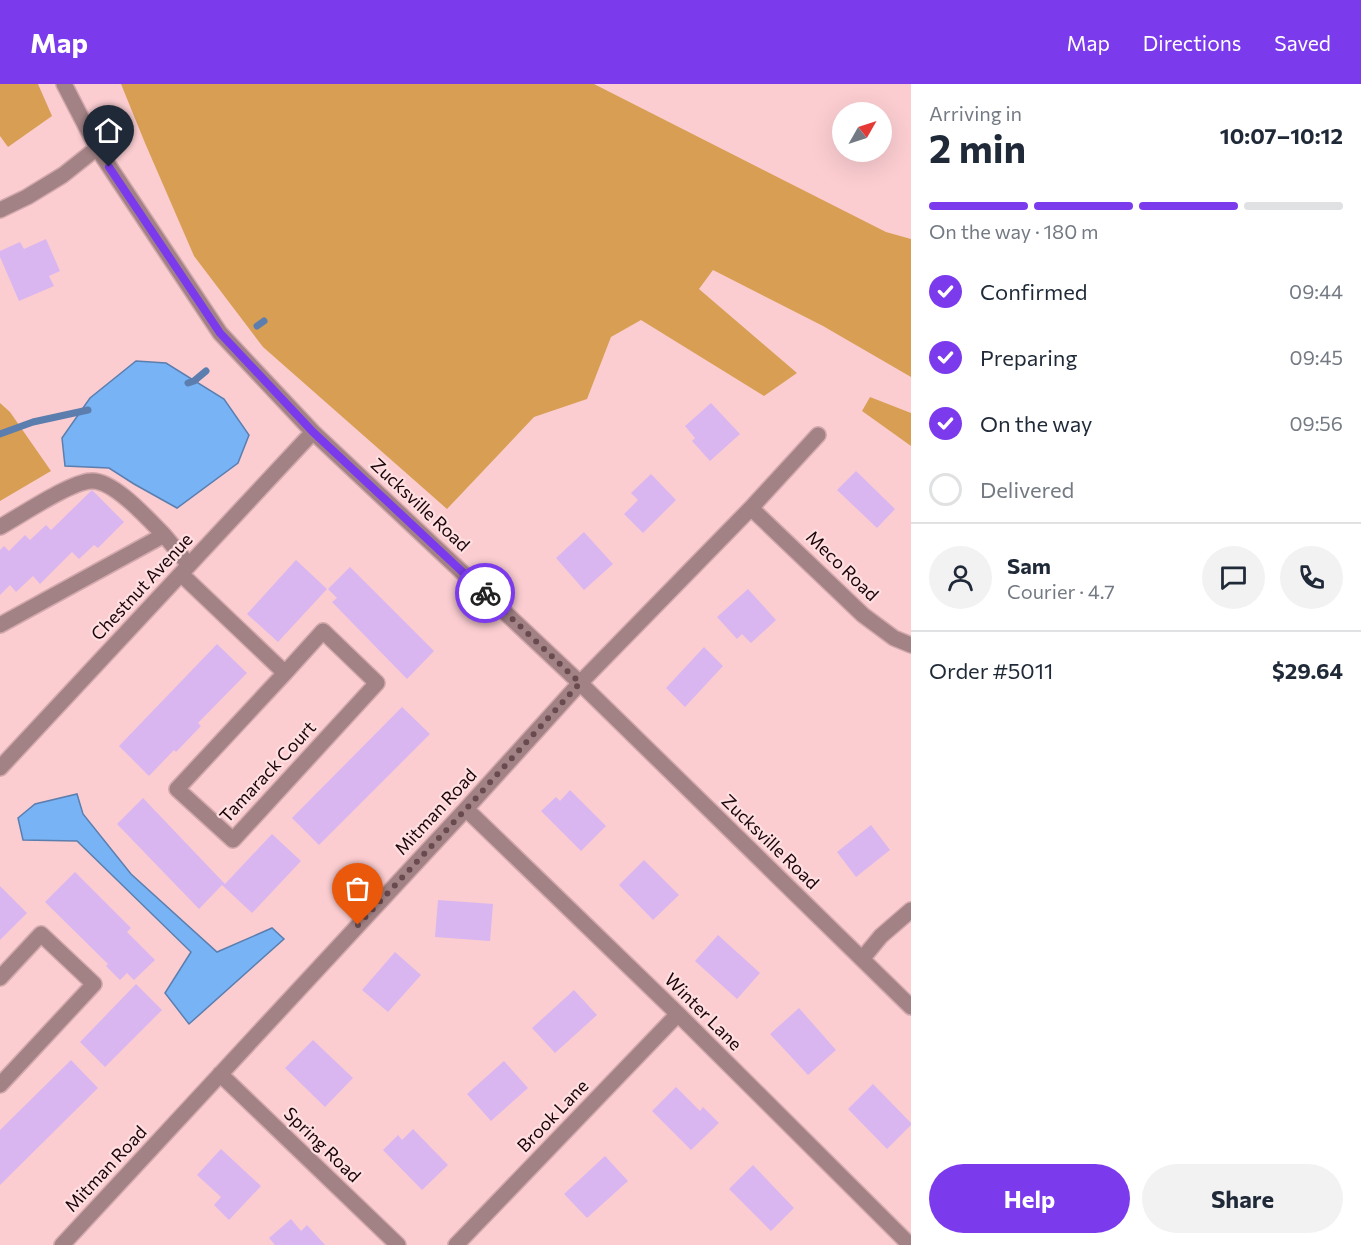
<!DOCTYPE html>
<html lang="en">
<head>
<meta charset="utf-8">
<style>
	body { margin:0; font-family:Commissioner,sans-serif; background:#f2f2f3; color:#1f2937; height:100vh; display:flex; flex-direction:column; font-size:22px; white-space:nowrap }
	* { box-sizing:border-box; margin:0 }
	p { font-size:20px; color:#747a83 }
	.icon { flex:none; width:33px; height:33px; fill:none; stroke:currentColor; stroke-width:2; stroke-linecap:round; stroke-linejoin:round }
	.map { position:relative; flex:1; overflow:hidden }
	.details { display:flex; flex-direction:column; background:#fff; width:450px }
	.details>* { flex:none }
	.needle { width:39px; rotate:51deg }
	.buttons { position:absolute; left:832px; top:18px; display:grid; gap:12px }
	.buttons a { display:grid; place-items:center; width:60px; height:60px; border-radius:50%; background:#fff; box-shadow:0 6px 24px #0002; font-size:30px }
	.pin { position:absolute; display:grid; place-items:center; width:51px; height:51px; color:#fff; margin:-62px -26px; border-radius:50% 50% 50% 0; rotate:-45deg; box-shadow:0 0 6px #0007 }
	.pin .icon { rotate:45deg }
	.courier { position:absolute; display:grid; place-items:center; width:60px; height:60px; margin:-30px; border:4px solid #7c3aed; border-radius:50%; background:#fff; color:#222; box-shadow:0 2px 8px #0007 }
	.overview em { font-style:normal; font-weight:700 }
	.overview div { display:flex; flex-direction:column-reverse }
	.overview { display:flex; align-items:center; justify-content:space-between; height:102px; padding:0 18px }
	h1 { font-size:39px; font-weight:700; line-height:45px }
	.bar { display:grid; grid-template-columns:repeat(4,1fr); gap:9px 6px; align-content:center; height:72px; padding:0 18px }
	.bar i { height:8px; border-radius:4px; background:#e0e1e3 }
	.bar .on { background:#7c3aed }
	.bar p { grid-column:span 4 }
	.line { display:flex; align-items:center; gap:15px; padding:0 18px; border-top:2px solid #e0e1e3 }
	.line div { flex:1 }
	.round { display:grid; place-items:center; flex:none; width:63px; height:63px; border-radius:32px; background:#f2f2f3 }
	ol { padding:0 18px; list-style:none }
	li { display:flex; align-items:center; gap:18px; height:66px }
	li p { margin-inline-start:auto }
	li .icon { padding:6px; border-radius:50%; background:#7c3aed; color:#fff; stroke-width:4 }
	li:last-child { color:#747a83 }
	li i { width:33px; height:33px; border:3px solid #e0e1e3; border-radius:50% }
	.cta { display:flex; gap:12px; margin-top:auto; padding:12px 18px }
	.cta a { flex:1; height:69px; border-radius:36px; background:#7c3aed; color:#fff; font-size:24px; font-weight:700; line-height:69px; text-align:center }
	.cta a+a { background:#f2f2f3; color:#1f2937 }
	header { display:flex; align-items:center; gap:36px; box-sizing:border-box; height:84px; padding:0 30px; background:#7c3aed; color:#fff }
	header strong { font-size:28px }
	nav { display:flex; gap:33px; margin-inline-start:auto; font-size:21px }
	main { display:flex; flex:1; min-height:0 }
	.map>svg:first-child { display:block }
	.forest { fill:#d89f54 }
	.water { fill:#77b3f5; stroke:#5b7eae; stroke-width:1.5 }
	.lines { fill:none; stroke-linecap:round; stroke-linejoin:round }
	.stream { stroke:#5b7eae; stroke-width:7 }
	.building { fill:#d9b6f0 }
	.minor-casing { stroke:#d3a9ad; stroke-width:18 }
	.minor { stroke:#a28285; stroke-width:15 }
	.done { stroke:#694a4e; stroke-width:6; stroke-dasharray:0 10.8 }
	.route { stroke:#7c3aed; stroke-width:8 }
	.labels { text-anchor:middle; stroke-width:4.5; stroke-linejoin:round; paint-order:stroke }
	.street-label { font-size:18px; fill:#1b0407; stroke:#fedfe1 }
</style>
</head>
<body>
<header>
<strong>Map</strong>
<nav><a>Map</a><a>Directions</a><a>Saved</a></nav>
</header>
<main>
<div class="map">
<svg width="911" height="1161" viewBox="0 0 911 1161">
	<rect width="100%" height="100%" fill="#fbcdd1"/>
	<!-- forest -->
	<path class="forest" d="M 0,0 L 38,0 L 52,32 L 8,63 L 0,52 Z
		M 121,0 L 594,0 L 886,148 L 911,155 L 911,293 L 823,242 L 713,186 L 699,205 L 797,289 L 764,312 L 641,236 L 611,253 L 587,315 L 534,333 L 447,425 L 263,263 L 194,172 L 145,59 Z
		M 870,313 L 911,329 L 911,362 L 862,327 Z
		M 0,319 L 10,328 L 51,387 L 0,417 Z"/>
	<!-- water -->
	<path class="water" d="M 136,277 L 166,279 L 224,315 L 249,351 L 238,379 L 177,424 L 134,400 L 109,384 L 65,382 L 62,354 L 90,314 Z
		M 77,710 L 83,730 L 131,790 L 217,868 L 272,844 L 284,855 L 189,940 L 165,909 L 191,868 L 77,757 L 23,756 L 18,734 L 35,720 Z"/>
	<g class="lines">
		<!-- stream -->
		<path class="stream" d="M 257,242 L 264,237
			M 188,299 L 194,297 L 206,287
			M 0,350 L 33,338 L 88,326"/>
	</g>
	<!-- building -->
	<path class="building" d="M 46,155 L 60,187 L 49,192 L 54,202 L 19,217 L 0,173 L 0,167 L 20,158 L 24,165 Z
		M 711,319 L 740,350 L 710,377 L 692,357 L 695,354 L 685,342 Z
		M 856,387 L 895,425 L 877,444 L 837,406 Z
		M 651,390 L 676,416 L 643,449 L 624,430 L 638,416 L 631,409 Z
		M 92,406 L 124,438 L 98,464 L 94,461 L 79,475 L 72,468 L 40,500 L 33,492 L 16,508 L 10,501 L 0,511 L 0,466 L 4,462 L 9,467 L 25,451 L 30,456 L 46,441 L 51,446 Z
		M 584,448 L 613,480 L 584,506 L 556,474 Z
		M 296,476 L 327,505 L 278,558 L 247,530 Z
		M 350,483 L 434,567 L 407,595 L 332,518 L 337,514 L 328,505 Z
		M 748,505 L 776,536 L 751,559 L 742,550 L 737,555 L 717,533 Z
		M 217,560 L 247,589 L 198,639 L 201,642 L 176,668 L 174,666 L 149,692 L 119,662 Z
		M 704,563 L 723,582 L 685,623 L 666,604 Z
		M 402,623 L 430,650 L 319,761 L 292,734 Z
		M 570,706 L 606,742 L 581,767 L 541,727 L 556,713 L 560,717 Z
		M 143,714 L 225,800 L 272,750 L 301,777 L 252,829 L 222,801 L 199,825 L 117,740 Z
		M 871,741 L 890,766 L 856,793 L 837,768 Z
		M 644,776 L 679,811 L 653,836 L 619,801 Z
		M 75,788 L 131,844 L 127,848 L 155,876 L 134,896 L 127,889 L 120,896 L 106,882 L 108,880 L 45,818 Z
		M 0,802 L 27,829 L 0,856 Z
		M 438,816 L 493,820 L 490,857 L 435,853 Z
		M 718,851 L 760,889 L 737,915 L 695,877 Z
		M 395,868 L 421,891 L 388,928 L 362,906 Z
		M 136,900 L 162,926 L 105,983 L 80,958 Z
		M 574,906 L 597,931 L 555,969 L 532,944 Z
		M 799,924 L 836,966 L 808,991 L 770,950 Z
		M 313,956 L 353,994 L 325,1023 L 285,984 Z
		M 71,976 L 98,1004 L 0,1101 L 0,1046 Z
		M 504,977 L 528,1004 L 491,1037 L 467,1010 Z
		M 873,1000 L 911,1039 L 911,1041 L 887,1065 L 848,1025 Z
		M 676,1003 L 700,1027 L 703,1023 L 719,1039 L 691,1066 L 652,1027 Z
		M 413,1045 L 448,1081 L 422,1106 L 383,1066 L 398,1051 L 402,1056 Z
		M 221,1065 L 261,1102 L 229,1136 L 214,1121 L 221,1113 L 197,1091 Z
		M 605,1072 L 628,1097 L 587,1134 L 564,1110 Z
		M 753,1081 L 794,1124 L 771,1147 L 729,1105 Z
		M 291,1135 L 301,1147 L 307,1141 L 325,1161 L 275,1161 L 269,1154 Z"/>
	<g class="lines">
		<!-- minor casing -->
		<g class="minor-casing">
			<path id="minor" d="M 64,0 L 97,64 L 220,249 L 313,348 L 580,599 L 911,923
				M 0,126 L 27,113 L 63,91 L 97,64
				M 751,424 L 863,531 L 894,554 L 911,561
				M 0,443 C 20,432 70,398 91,397 C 113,395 149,436 164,451
				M 181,490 L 285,589 L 323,547 L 377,599 L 233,756 L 177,705 L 285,589
				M 0,541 L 164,451 L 189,481
				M 0,684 L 313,348
				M 466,725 L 678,930 L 910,1161
				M 862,875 L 881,852 L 911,826
				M 0,894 L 41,850 L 94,900 L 0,1001
				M 220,990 L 398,1161
				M 62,1161 L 466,725 L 580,599 L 751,424 L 818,351
				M 456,1161 L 678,930"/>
		</g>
		<!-- minor -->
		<use href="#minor" class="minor"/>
	</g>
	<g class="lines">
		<!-- done -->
		<path class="done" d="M 358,841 L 466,725 L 580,599 L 485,509"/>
		<!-- route -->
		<path class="route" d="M 109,83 L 220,249 L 313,348 L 485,509"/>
	</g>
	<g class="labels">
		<!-- street labels -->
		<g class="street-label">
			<text transform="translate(420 421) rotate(43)" y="6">Zucksville Road</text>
			<text transform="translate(842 482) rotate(44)" y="6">Meco Road</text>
			<text transform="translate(142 503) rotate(-47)" y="6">Chestnut Avenue</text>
			<text transform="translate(268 688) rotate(-47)" y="6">Tamarack Court</text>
			<text transform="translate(436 728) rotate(-47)" y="6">Mitman Road</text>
			<text transform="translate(770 758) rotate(44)" y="6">Zucksville Road</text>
			<text transform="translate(703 928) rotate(45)" y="6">Winter Lane</text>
			<text transform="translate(553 1032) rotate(-46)" y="6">Brook Lane</text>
			<text transform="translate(322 1061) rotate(44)" y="6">Spring Road</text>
			<text transform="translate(106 1085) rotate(-47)" y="6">Mitman Road</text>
		</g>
	</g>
</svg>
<div class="buttons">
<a><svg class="needle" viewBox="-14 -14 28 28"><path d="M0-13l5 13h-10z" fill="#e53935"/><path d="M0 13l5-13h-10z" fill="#747a83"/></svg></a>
</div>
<div class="pin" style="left:358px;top:841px;background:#ea580c"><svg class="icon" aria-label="bag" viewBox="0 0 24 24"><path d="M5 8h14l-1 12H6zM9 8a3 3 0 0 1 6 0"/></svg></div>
<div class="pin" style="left:109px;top:83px;background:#1f2937"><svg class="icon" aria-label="home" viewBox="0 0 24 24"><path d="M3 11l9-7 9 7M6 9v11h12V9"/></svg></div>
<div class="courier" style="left:485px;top:509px"><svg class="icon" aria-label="bike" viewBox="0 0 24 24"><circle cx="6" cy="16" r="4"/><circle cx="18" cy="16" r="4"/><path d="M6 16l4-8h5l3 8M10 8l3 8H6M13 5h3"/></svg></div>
</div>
<section class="details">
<div class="overview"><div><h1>2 min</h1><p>Arriving in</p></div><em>10:07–10:12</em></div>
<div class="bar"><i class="on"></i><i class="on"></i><i class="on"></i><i></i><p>On the way · 180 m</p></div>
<ol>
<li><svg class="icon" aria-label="check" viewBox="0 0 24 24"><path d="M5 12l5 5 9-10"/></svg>Confirmed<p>09:44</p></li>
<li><svg class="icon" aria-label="check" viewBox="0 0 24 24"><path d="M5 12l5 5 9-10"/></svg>Preparing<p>09:45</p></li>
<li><svg class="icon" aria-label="check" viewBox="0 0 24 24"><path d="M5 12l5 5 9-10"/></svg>On the way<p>09:56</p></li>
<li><i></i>Delivered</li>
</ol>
<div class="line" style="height:108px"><a class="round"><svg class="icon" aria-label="person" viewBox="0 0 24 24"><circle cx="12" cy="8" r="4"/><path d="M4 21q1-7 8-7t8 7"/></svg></a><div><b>Sam</b><p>Courier · 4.7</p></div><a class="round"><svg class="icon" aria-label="chat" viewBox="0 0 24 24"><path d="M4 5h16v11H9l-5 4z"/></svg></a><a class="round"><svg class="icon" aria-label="phone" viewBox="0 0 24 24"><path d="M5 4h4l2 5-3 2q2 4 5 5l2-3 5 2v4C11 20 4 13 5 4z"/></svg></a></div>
<div class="line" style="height:78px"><div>Order #5011</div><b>$29.64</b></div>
<div class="cta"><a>Help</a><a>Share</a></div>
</section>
</main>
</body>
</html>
